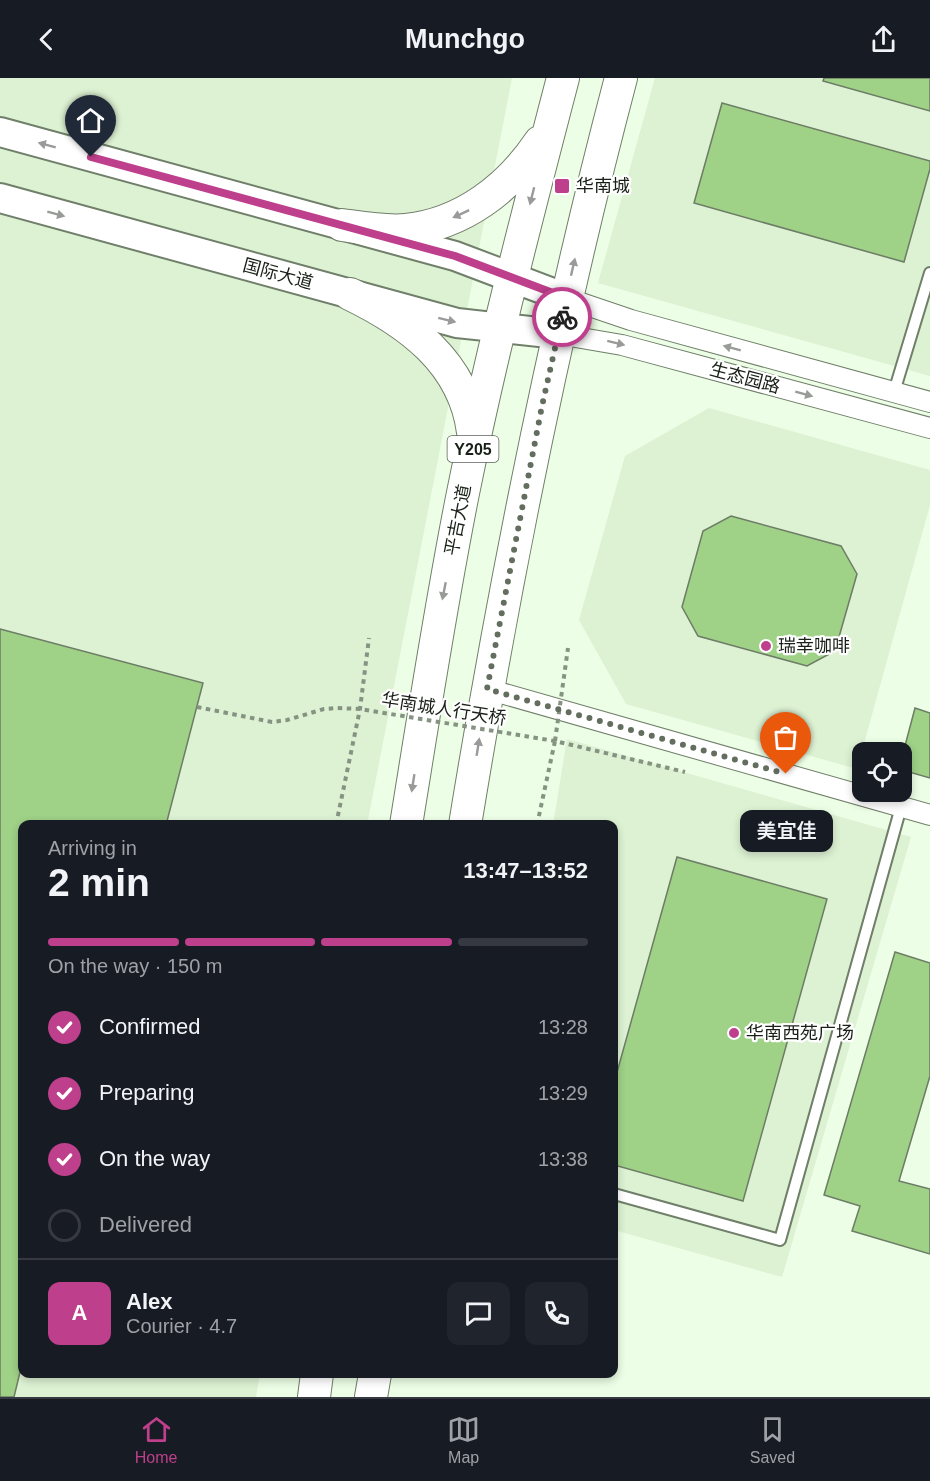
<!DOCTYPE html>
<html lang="en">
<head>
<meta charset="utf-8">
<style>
	body { margin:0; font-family:Arial,"Noto Sans SC",sans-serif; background:#20242c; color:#f1f3f6; height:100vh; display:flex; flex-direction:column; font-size:22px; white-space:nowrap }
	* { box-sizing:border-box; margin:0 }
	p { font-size:20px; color:#9ea1a6 }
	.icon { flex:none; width:33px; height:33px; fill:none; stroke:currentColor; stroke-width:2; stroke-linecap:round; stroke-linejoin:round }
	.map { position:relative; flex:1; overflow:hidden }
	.drawer { position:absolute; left:18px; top:742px; width:600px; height:558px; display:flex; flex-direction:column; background:#171b24; border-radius:12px; box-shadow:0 3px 9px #0003 }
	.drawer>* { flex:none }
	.tools { position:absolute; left:852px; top:664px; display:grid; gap:12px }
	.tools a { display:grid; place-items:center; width:60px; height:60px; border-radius:12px; background:#171b24; box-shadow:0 3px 9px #0003; font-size:30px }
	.pin { position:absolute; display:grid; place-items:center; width:51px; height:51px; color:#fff; margin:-62px -26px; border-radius:50% 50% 50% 0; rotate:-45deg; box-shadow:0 0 6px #0007 }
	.pin .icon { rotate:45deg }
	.courier { position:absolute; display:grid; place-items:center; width:60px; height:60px; margin:-30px; border:4px solid #be3f8b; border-radius:50%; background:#fff; color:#222; box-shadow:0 2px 8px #0007 }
	.bubble { position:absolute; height:42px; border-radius:12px; background:#171b24; box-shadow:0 3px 9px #0003; font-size:20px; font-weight:600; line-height:42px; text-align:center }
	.headline em { font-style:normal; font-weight:600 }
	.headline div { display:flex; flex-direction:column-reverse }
	.headline { display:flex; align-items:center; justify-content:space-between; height:102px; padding:0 30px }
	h1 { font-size:39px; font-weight:600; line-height:45px }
	.bar { display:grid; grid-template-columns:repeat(4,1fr); gap:9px 6px; align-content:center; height:72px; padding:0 30px }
	.bar i { height:8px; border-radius:4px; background:#363941 }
	.bar .on { background:#be3f8b }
	.bar p { grid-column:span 4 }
	.line { display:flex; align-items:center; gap:15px; padding:0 30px; border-top:2px solid #363941 }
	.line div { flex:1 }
	.round { display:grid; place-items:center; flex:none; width:63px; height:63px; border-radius:12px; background:#20242c }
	ol { padding:0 30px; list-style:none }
	li { display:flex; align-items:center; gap:18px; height:66px }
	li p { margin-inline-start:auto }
	li .icon { padding:6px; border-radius:50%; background:#be3f8b; color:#fff; stroke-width:4 }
	li:last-child { color:#9ea1a6 }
	li i { width:33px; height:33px; border:3px solid #363941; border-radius:50% }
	header { display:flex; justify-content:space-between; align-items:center; height:78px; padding:0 30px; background:#171b24; font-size:27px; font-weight:600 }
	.tab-bar { display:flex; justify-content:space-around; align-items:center; height:84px; border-top:2px solid #363941; background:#171b24; font-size:16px; color:#9ea1a6 }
	.tab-bar a { display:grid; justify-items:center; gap:3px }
	.tab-bar .on { color:#be3f8b }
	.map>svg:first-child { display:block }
	.built { fill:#ddf2d3 }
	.building { fill:#9fd187; stroke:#6d7c66; stroke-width:1.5 }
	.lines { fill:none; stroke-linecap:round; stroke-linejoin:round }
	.lane-casing { stroke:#707f69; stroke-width:14 }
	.street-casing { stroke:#707f69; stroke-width:22 }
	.secondary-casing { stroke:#707f69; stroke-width:32 }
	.primary-casing { stroke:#707f69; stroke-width:34 }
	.path { stroke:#869382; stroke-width:4; stroke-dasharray:4.5 4.5; stroke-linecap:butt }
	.lane { stroke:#fff; stroke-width:10 }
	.street { stroke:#fff; stroke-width:20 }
	.secondary { stroke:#fff; stroke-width:28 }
	.primary { stroke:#fff; stroke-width:32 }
	.path-bridge { stroke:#869382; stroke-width:4; stroke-dasharray:4.5 4.5; stroke-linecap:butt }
	.oneway { fill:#989b97 }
	.done { stroke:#636e5f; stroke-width:6; stroke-dasharray:0 10.8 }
	.route { stroke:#be3f8b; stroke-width:8 }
	.poi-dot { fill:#be3f8b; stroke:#fff; stroke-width:2 }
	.labels { text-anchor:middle; stroke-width:4.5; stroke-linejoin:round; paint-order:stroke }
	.shield { fill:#fff; stroke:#5e635d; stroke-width:1.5 }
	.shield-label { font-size:16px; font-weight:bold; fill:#192017 }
	.poi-label { font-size:18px; fill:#192017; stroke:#fff; text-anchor:start }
	.street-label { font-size:18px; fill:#192017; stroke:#fff }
</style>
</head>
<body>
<header><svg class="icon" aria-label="back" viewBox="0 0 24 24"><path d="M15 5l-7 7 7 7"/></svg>Munchgo<svg class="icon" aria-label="share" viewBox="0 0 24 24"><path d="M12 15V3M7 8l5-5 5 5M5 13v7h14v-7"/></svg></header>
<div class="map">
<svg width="930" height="1319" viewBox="0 0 930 1319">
	<rect width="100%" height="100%" fill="#ecfee5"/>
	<!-- built -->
	<path class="built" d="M 0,0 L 512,0 L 367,747 L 22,747 L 22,1296 L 260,1296 L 256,1319 L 0,1319 Z
		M 655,0 L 930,0 L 930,298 L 598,205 Z
		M 709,330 L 930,392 L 930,427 L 857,691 L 626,626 L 579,542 L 625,378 Z
		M 567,661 L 911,759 L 782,1199 L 614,1152 L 614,747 L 553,747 Z"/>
	<!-- building -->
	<path class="building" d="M 824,0 L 930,0 L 930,33 L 823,3 Z
		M 722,25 L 930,83 L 930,91 L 904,184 L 694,125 Z
		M 731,438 L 841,468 L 857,496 L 835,573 L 807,588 L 698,558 L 682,529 L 703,453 Z
		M 0,551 L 203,605 L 166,747 L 22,747 L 22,1286 L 14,1319 L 0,1319 Z
		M 915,630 L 930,635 L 930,700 L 902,692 L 902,679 Z
		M 677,779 L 827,821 L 743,1123 L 614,1087 L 614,1005 Z
		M 895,874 L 930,885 L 930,998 L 899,1103 L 930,1111 L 930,1176 L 852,1153 L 860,1128 L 824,1117 Z"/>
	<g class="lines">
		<!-- lane casing -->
		<g class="lane-casing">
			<path id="lane" d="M 894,314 L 930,195
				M 614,1116 L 780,1162 L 901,729"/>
		</g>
		<!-- street casing -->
		<g class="street-casing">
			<path id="street" d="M 566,220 L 631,242 L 930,324
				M 558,256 L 622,267 L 930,350
				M 487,611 L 930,737"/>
		</g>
		<!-- secondary casing -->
		<g class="secondary-casing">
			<path id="secondary" d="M 0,54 L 455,178 L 566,220
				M 0,120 L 457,245 L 558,256"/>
		</g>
		<!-- primary casing -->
		<g class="primary-casing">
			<path id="primary" d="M 342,147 C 363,150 385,154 406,152 C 463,146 509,110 540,64
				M 350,216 C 408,244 464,284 473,354
				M 406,747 C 424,636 441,525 463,415 C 491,276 527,138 563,0
				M 465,747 C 506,496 556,246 621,0
				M 314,1319 L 317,1296
				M 371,1319 L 375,1296"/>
		</g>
		<!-- path -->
		<path class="path" d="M 336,747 L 360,631 L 369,560
			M 537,747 L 555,663"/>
		<!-- lane -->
		<use href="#lane" class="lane"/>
		<!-- street -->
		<use href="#street" class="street"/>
		<!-- secondary -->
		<use href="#secondary" class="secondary"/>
		<!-- primary -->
		<use href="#primary" class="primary"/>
		<!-- path-bridge -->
		<path class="path-bridge" d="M 197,629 L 272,644 L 287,642 L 324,631 L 337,630 L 360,631 L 555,663 L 685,694
			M 555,663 L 568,570"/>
	</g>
	<!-- one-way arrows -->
	<defs><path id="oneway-solid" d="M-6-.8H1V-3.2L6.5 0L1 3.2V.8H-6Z" transform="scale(1.5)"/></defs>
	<g class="oneway">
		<use href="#oneway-solid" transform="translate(47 67) rotate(-165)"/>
		<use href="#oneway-solid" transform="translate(532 118) rotate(104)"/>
		<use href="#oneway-solid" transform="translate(56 136) rotate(15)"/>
		<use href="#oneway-solid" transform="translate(461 136) rotate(155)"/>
		<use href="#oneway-solid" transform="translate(573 189) rotate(-77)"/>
		<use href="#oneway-solid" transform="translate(447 242) rotate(14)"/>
		<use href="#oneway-solid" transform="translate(616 265) rotate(14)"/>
		<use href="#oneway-solid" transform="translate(732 270) rotate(-165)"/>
		<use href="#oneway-solid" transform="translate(804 316) rotate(15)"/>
		<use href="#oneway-solid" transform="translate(444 513) rotate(101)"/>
		<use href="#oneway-solid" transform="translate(478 669) rotate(-81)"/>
		<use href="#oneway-solid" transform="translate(413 705) rotate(99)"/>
	</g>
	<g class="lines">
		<!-- done -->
		<path class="done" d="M 562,239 L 542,328 L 487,611 L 786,696"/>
		<!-- route -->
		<path class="route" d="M 91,79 L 455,178 L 566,220 L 562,239"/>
	</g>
	<!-- markers -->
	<g class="poi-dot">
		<rect x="554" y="100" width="16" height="16" rx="3"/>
		<circle cx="766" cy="568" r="6"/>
		<circle cx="734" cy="955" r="6"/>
	</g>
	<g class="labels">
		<!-- shield labels -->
		<rect class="shield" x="447.5" y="358" width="51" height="26" rx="4.5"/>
		<g class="shield-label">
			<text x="473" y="377">Y205</text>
		</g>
		<!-- poi labels -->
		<g class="poi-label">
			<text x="576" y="114">华南城</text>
			<text x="778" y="574">瑞幸咖啡</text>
			<text x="746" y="961">华南西苑广场</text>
		</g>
		<!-- street labels -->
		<g class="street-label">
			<text transform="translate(278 196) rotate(15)" y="6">国际大道</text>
			<text transform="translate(745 300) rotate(15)" y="6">生态园路</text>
			<text transform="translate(458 442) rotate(-79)" y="6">平吉大道</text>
			<text transform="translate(444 631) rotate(9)" y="6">华南城人行天桥</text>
		</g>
	</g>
</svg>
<div class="tools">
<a><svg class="icon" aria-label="locate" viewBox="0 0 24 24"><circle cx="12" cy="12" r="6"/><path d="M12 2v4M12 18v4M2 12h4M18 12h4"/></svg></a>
</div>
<div class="pin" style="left:786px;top:696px;background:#ea580c"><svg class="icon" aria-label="bag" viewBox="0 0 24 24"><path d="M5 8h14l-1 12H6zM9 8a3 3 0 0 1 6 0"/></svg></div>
<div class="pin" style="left:91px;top:79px;background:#1f2937"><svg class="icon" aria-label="home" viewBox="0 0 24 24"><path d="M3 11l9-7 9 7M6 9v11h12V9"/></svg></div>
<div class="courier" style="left:562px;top:239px"><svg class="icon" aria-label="bike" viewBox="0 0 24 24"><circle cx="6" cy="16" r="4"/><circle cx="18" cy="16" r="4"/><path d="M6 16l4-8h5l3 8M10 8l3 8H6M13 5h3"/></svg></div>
<div class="bubble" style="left:740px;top:732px;width:93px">美宜佳</div>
<section class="drawer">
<div class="headline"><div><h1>2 min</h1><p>Arriving in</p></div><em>13:47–13:52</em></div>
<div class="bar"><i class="on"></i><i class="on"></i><i class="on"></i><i></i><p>On the way · 150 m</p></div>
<ol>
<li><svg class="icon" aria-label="check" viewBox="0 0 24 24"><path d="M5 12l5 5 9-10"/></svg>Confirmed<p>13:28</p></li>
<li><svg class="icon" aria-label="check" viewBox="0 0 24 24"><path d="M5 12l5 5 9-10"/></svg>Preparing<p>13:29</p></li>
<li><svg class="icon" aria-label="check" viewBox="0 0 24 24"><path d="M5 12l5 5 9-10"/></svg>On the way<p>13:38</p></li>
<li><i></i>Delivered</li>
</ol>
<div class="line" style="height:108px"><b class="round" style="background:#be3f8b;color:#fff">A</b><div><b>Alex</b><p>Courier · 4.7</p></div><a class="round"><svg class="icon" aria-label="chat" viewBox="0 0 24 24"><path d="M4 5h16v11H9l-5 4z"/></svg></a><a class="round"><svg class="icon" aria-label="phone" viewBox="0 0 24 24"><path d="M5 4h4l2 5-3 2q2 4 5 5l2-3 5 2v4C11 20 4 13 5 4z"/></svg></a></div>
</section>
</div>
<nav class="tab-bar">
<a class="on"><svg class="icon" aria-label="home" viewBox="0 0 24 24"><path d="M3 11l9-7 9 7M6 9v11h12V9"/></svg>Home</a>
<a><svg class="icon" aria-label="map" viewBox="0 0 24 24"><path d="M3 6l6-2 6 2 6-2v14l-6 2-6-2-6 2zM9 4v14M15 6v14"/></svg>Map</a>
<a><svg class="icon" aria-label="saved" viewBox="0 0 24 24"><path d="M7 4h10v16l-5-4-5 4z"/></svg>Saved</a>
</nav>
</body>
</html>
